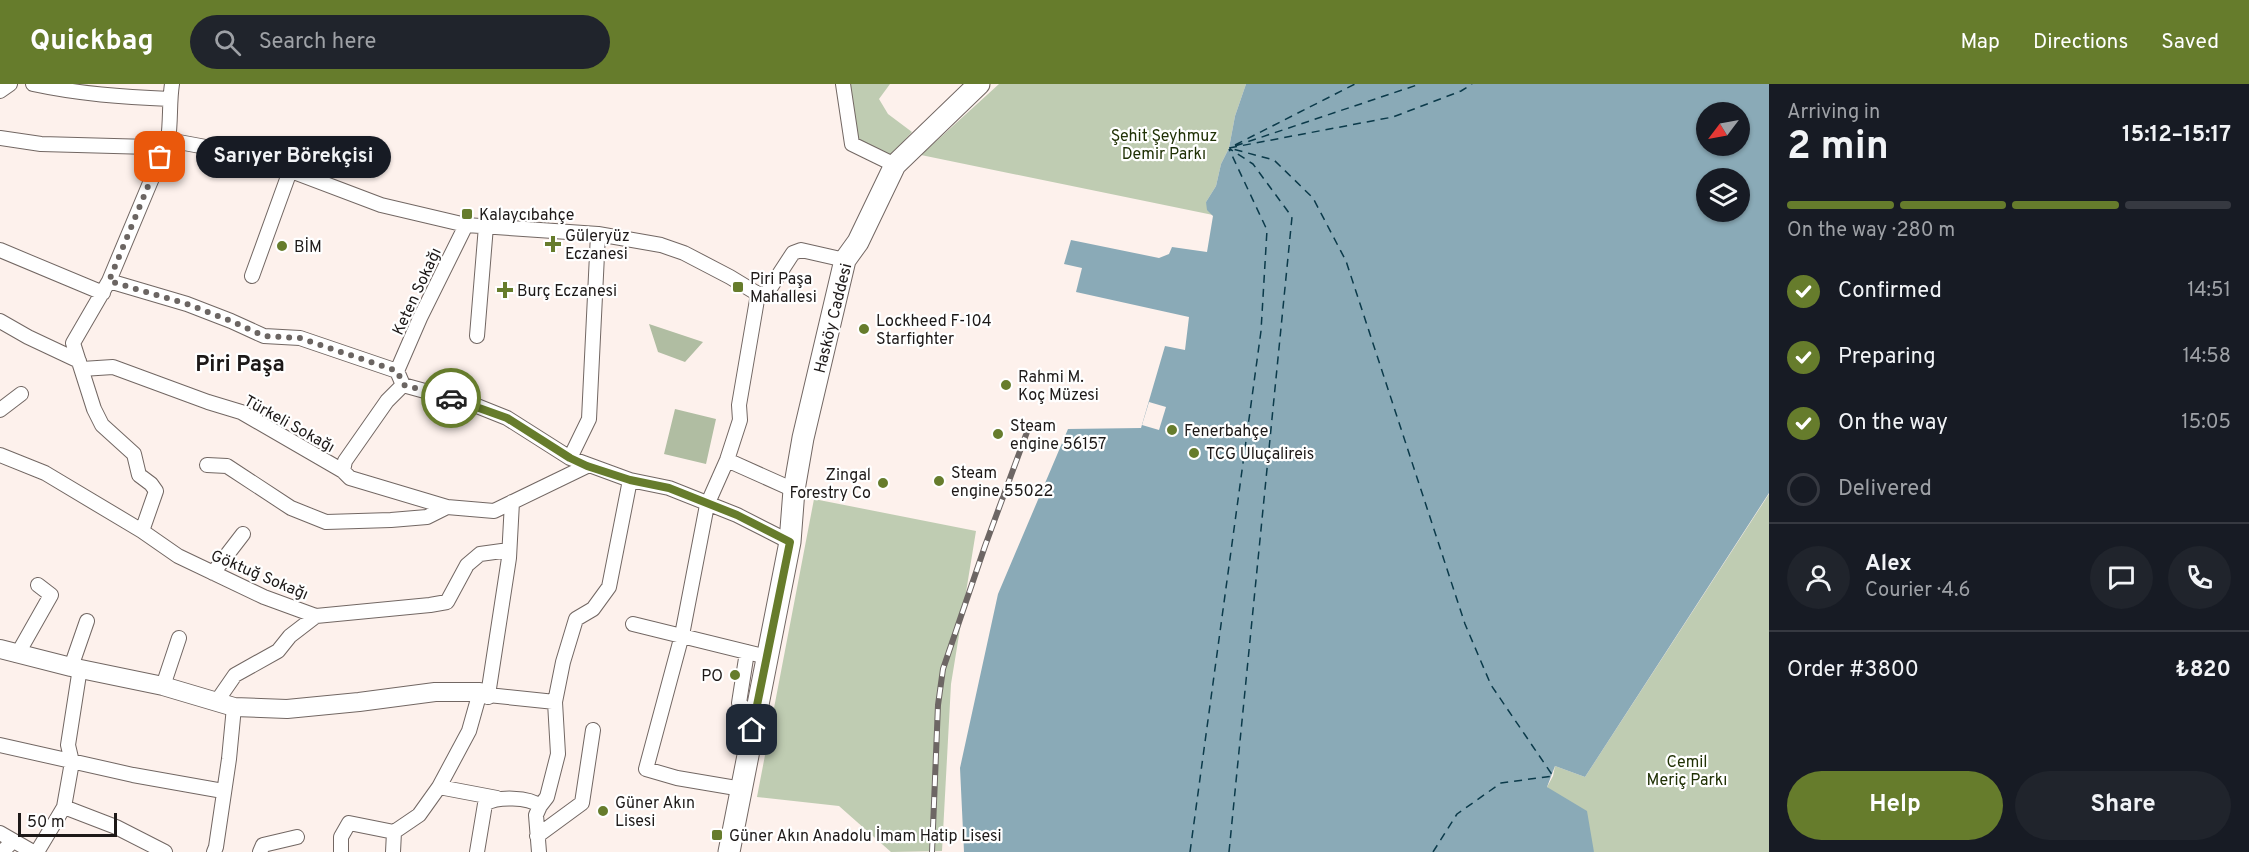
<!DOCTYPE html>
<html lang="en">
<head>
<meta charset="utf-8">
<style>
	body { margin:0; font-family:Overpass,sans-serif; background:#20242c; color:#f1f3f6; height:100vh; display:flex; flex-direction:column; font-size:22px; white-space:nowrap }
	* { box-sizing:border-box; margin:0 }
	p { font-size:20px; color:#9ea1a6 }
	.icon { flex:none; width:33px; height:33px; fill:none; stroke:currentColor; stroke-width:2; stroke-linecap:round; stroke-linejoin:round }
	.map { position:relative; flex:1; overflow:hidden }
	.panel { display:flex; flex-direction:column; background:#171b24; width:480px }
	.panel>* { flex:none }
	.needle { width:39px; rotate:238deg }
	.controls { position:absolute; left:1696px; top:18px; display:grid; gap:12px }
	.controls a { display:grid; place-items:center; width:54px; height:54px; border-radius:50%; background:#171b24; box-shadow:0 2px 4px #0004; font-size:30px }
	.scale { position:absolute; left:18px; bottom:15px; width:99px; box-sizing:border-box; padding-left:6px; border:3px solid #1d1918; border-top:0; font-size:16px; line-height:21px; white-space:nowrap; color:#1d1918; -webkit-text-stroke:4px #fff; paint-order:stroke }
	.pin { position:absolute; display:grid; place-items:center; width:51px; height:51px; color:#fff; margin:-26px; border-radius:12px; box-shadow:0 3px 9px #0006 }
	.courier { position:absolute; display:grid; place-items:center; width:60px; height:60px; margin:-30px; border:4px solid #667c2c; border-radius:50%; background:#fff; color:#222; box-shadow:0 2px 8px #0007 }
	.bubble { position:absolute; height:42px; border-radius:21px; background:#171b24; box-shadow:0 2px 4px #0004; font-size:20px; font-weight:700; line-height:42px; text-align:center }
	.head em { font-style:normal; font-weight:700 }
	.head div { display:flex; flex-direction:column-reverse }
	.head { display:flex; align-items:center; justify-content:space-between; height:102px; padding:0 18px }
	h1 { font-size:39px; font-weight:700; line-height:45px }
	.bar { display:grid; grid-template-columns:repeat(4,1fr); gap:9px 6px; align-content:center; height:72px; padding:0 18px }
	.bar i { height:8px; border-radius:4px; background:#363941 }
	.bar .active { background:#667c2c }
	.bar p { grid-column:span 4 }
	.line { display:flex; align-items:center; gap:15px; padding:0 18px; border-top:2px solid #363941 }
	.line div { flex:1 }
	.round { display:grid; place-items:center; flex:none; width:63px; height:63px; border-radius:32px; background:#20242c }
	ol { padding:0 18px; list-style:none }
	li { display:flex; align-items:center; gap:18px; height:66px }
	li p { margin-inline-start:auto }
	li .icon { padding:6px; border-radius:50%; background:#667c2c; color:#fff; stroke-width:4 }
	li:last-child { color:#9ea1a6 }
	li i { width:33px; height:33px; border:3px solid #363941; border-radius:50% }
	.cta { display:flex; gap:12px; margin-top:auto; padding:12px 18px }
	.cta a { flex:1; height:69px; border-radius:36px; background:#667c2c; color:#fff; font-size:24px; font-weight:700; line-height:69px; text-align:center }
	.cta a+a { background:#20242c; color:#f1f3f6 }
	header { display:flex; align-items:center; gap:36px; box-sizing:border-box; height:84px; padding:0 30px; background:#667c2c; color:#fff }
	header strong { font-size:28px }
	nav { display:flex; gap:33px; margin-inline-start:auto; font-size:21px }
	.search { width:420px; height:54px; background:#20242c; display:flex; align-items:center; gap:15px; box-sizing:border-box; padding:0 21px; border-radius:33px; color:#9ea1a6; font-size:22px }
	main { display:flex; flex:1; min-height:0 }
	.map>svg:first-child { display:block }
	.green { fill:#bfccb2 }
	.forest { fill:#b0bda2 }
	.water { fill:#8aaab7; fill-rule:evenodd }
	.pier { fill:#fdf1ec }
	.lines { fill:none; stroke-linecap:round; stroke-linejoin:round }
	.ferry { stroke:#0b3a4a; stroke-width:1.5; stroke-dasharray:8 6; stroke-linecap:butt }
	.street-casing { stroke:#726763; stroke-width:16 }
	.secondary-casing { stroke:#726763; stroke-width:20 }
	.primary-casing { stroke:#726763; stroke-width:23 }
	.street { stroke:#fff; stroke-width:14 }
	.secondary { stroke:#fff; stroke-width:18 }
	.primary { stroke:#fff; stroke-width:21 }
	.rail-casing { stroke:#6d6664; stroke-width:6 }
	.rail { stroke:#fff; stroke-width:4; stroke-dasharray:11; stroke-linecap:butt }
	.done { stroke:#6b6562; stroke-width:6; stroke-dasharray:0 10.8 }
	.route { stroke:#667c2c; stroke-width:8 }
	.poi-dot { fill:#667c2c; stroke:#fff; stroke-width:2 }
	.labels { text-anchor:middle; stroke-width:4.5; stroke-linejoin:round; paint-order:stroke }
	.park-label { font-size:16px; fill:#203105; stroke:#fff }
	.poi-label { font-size:16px; fill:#1d1918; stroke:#fff; text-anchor:start }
	.street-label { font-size:16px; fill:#1d1918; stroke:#fff }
	.district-label { font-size:22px; font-weight:bold; fill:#1d1918; stroke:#fff }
</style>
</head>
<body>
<header>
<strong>Quickbag</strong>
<div class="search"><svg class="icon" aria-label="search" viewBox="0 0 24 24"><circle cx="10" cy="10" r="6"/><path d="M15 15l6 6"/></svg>Search here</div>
<nav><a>Map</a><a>Directions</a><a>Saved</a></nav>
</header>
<main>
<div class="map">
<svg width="1769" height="768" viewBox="0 0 1769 768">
	<rect width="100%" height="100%" fill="#fdf1ec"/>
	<!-- green -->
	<path class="green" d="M 848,0 L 890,0 L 879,15 L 888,30 L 912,48 L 891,71 L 858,58 Z
		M 999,0 L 1246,0 L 1235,32 L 1229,64 L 1221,80 L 1216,102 L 1206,118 L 1213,131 L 921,71 Z
		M 1769,410 L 1769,768 L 1594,768 L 1547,703 L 1553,692 L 1555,682 L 1585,693 Z
		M 814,415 L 976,447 L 951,600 L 942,767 L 891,768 L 839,722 L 757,713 Z"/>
	<!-- forest -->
	<path class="forest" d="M 649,240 L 703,258 L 685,278 L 658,268 Z
		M 675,325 L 716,335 L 706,380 L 664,370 Z"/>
	<!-- water -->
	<path class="water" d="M 1246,0 L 1769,0 L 1769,409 L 1585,693 L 1555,682 L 1547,703 L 1587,727 L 1594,768 L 964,768 L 960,684 L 998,510 L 1068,345 L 1141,344 L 1165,262 L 1185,266 L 1189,233 L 1076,208 L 1082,184 L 1064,180 L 1071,156 L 1159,174 L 1169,170 L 1172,163 L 1207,168 L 1213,132 L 1207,126 L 1206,118 L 1216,102 L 1221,80 L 1229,64 L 1235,32 ZM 1707,28 L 1740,28 L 1740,62 L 1707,62 ZM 1707,94 L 1740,94 L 1740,128 L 1707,128 Z"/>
	<!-- pier -->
	<path class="pier" d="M 1149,318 L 1166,323 L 1159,346 L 1142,341 Z"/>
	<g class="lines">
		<!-- ferry -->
		<path class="ferry" d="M 1235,61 L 1355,0
			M 1235,62 L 1420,0
			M 1190,768 L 1261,247 L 1267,146 L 1229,65
			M 1229,768 L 1292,133 L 1253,80 L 1230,65
			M 1433,768 L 1457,730 L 1501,699 L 1553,692 L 1491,601 L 1465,540 L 1346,177 L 1313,114 L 1274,76 L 1229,64 L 1393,33 L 1461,7 L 1472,0"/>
		<!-- street casing -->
		<g class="street-casing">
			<path id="street" d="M 33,0 C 79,10 123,13 170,15
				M 843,0 L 852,60 L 895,81
				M 0,7 L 10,0
				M 0,54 L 41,60 L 150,63 L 168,56 L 249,71 L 381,121 L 466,141 L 598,150 L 661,161 L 684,169 L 730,193 L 758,210 L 767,209 L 793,169 L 801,166 L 845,176
				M 0,166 L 103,209
				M 252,192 L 290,87
				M 109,197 L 187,220 L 231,237 L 264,252 L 300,254 L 397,287 L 403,301
				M 0,237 L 28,253 L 79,277
				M 477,252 L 486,142
				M 82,285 L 113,283 L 208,318 L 241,328 L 343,387
				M 397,287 L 420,234 L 466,141
				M 0,326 L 21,310
				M 0,371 L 45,389 L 142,447 L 178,472 L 264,513 L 316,532 L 430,521 L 447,518 L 467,481 L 480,470 L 509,466
				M 570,374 L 589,335 L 598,150
				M 727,376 L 794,406
				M 207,381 L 227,382 L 291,424 L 326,438 L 391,436 L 427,433 L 447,423 L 350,394 L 343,387 L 345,377 L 387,317 L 403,301 L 472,320 L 507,334 L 570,374 L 630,396 L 669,404 L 737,431 L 790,458
				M 512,418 L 509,474 L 488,611 L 555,618
				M 447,423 L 494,427 L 587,382
				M 142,447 L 156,407 L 151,400 L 139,391 L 134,370 L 102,341 L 94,325 L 73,259 L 109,197 L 168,56 C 171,37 169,19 172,0
				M 213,489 L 243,450
				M 633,540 L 767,573
				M 747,568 L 739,619 L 754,633
				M 17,571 L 51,511 L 38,501
				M 71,583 L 87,537
				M 163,602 L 179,554
				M 217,617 L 235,591 L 278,567 L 290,552 L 316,532
				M 0,661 L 133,691 L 223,707
				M 439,703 L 497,714
				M 742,705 L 677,694 L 646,685 L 682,551 L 707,421 L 727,376 L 740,336 L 739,321 L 758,210
				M 64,723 L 116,743 L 165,768
				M 0,749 L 33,768
				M 537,752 L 582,719 L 593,646
				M 2,768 L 13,757
				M 37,768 L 64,723 L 72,678 L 68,661 L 80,584
				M 214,768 L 216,763 L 229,675 L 234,623
				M 260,768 L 263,761 L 297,753
				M 341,768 L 341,753 L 349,739 L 394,748 L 419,731 L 439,703 L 469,647 L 480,608
				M 393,768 L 394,748
				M 477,768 L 485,720 C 497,712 529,713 540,722
				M 539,768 L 536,731 L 540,722 L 547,713 L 558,670 L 555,618 L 563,578 L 576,535 L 593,525 L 609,503 L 630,396"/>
		</g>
		<!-- secondary casing -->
		<g class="secondary-casing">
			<path id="secondary" d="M 0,565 L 71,583 L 163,602 L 234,623 L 287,625 L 359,618 L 435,608 L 480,608 L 488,611"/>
		</g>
		<!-- primary casing -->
		<g class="primary-casing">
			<path id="primary" d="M 729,768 L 790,458 L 794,406 L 803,354 L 845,176 L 858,158 L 895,81 L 979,0"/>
		</g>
		<!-- street -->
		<use href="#street" class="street"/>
		<!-- secondary -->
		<use href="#secondary" class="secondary"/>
		<!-- primary -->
		<use href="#primary" class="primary"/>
		<!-- rail casing -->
		<g class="rail-casing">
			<path id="rail" d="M 932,768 L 938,621 L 943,585 L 985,462 L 1027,348"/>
		</g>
		<!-- rail -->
		<use href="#rail" class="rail"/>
	</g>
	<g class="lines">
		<!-- done -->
		<path class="done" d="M 160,73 L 109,197 L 187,220 L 231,237 L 264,252 L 300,254 L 397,287 L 404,301 L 451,314"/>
		<!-- route -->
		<path class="route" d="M 451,314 L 507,334 L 570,374 L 587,382 L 630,396 L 669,404 L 737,431 L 790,458 L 752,646"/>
	</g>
	<!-- markers -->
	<g class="poi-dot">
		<rect x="461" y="124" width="12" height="12" rx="3"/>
		<path d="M550 151h6v6h6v6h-6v6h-6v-6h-6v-6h6z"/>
		<circle cx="282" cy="162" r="6"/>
		<rect x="732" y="197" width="12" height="12" rx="3"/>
		<path d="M502 197h6v6h6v6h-6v6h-6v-6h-6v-6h6z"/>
		<circle cx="864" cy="245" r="6"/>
		<circle cx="1006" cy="301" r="6"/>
		<circle cx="1172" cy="346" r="6"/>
		<circle cx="998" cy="350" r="6"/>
		<circle cx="1194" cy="369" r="6"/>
		<circle cx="939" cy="397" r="6"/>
		<circle cx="883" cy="399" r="6"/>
		<circle cx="735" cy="591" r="6"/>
		<circle cx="603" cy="727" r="6"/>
		<rect x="711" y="745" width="12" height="12" rx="3"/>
	</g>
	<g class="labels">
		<!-- park labels -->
		<g class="park-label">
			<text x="1164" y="57">Şehit Şeyhmuz<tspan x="1164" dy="18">Demir Parkı</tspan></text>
			<text x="1687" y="683">Cemil<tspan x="1687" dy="18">Meriç Parkı</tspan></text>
		</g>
		<!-- poi labels -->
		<g class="poi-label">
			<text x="479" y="136">Kalaycıbahçe</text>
			<text x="565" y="157">Güleryüz<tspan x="565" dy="18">Eczanesi</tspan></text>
			<text x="294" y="168">BİM</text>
			<text x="750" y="200">Piri Paşa<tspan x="750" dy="18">Mahallesi</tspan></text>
			<text x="517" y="212">Burç Eczanesi</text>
			<text x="876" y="242">Lockheed F-104<tspan x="876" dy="18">Starfighter</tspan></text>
			<text x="1018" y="298">Rahmi M.<tspan x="1018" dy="18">Koç Müzesi</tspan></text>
			<text x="1010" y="347">Steam<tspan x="1010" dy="18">engine 56157</tspan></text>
			<text x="1184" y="352">Fenerbahçe</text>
			<text x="1206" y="375">TCG Uluçalireis</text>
			<text x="951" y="394">Steam<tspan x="951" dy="18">engine 55022</tspan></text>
			<text x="871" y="396" text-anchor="end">Zingal<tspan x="871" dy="18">Forestry Co</tspan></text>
			<text x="723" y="597" text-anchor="end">PO</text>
			<text x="615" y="724">Güner Akın<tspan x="615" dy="18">Lisesi</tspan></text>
			<text x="729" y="757">Güner Akın Anadolu İmam Hatip Lisesi</text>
		</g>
		<!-- street labels -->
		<g class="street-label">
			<text transform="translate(416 207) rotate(-65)" y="6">Keten Sokağı</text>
			<text transform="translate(832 234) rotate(-76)" y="6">Hasköy Caddesi</text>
			<text transform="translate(290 339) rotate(29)" y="6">Türkeli Sokağı</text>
			<text transform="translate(260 490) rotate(23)" y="6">Göktuğ Sokağı</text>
		</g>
		<!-- district labels -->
		<g class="district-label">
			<text x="240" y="287">Piri Paşa</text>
		</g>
	</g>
</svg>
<div class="controls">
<a><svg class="needle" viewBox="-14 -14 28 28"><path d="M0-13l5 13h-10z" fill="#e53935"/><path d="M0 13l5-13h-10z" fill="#9ea1a6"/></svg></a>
<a><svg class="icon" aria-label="layers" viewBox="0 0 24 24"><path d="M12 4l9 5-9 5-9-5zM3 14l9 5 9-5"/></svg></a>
</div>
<div class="scale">50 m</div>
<div class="pin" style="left:160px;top:73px;background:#ea580c"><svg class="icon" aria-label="bag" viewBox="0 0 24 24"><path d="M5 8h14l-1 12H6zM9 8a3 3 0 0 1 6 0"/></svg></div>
<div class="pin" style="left:752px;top:646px;background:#1f2937"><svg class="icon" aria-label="home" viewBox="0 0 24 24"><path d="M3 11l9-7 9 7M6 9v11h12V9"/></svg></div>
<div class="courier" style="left:451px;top:314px"><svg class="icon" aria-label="car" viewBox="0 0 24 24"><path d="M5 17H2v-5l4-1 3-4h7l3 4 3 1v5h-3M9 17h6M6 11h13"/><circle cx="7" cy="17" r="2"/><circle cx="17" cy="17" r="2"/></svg></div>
<div class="bubble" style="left:196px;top:52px;width:195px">Sarıyer Börekçisi</div>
</div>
<section class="panel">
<div class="head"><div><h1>2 min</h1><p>Arriving in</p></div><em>15:12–15:17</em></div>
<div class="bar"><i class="active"></i><i class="active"></i><i class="active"></i><i></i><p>On the way · 280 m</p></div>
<ol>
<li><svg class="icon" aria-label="check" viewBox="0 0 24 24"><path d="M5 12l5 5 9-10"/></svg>Confirmed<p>14:51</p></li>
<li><svg class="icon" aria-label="check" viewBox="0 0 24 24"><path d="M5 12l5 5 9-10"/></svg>Preparing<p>14:58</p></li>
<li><svg class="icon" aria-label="check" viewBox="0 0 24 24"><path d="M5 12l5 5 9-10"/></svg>On the way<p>15:05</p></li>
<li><i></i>Delivered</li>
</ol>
<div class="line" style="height:108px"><a class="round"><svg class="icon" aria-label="person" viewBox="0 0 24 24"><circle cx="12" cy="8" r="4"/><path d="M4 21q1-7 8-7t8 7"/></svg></a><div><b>Alex</b><p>Courier · 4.6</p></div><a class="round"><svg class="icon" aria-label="chat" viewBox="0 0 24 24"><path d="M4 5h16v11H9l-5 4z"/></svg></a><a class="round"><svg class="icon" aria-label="phone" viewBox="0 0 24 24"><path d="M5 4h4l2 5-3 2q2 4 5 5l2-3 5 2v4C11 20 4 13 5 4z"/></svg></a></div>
<div class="line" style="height:78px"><div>Order #3800</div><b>₺820</b></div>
<div class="cta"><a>Help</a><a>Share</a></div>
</section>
</main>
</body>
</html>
